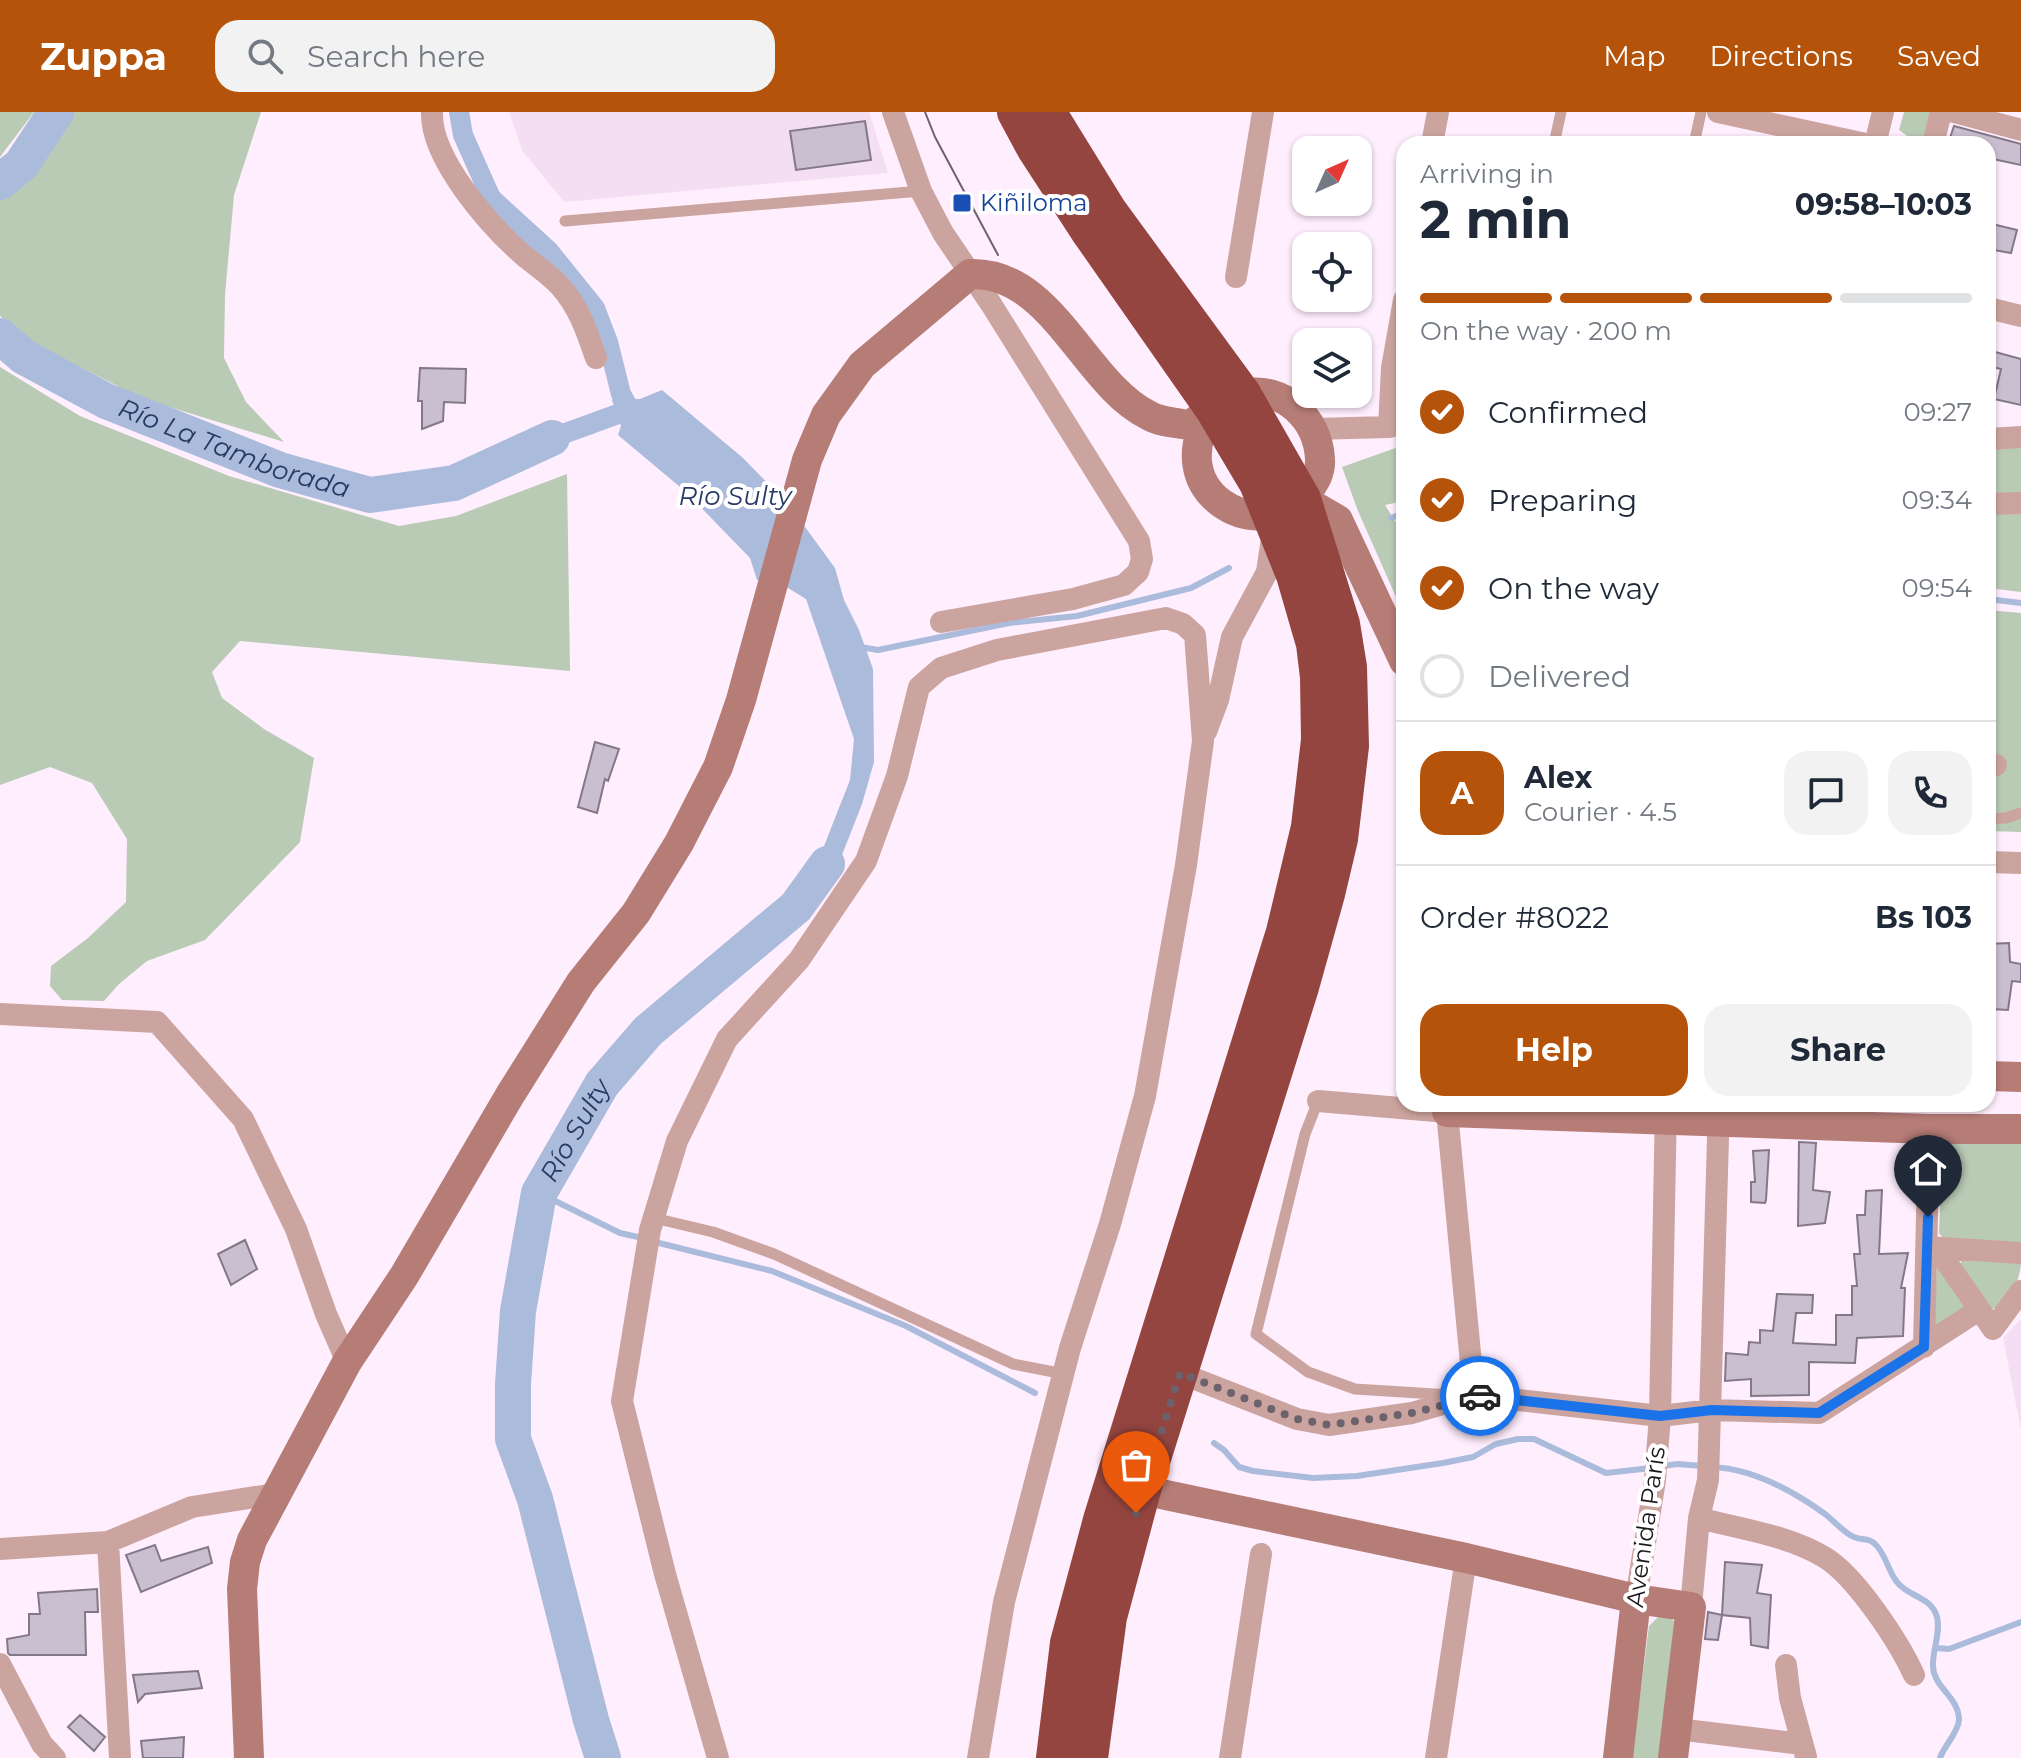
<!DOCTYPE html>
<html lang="en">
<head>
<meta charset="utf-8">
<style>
	body { margin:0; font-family:Montserrat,sans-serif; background:#f2f2f3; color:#1f2937; height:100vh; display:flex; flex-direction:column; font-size:30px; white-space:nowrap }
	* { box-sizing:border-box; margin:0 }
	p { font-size:26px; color:#747a83 }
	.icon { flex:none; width:44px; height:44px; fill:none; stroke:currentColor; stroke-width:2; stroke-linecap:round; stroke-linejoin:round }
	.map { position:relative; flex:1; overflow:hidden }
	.side { position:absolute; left:1396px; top:24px; width:600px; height:976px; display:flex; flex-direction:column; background:#fff; border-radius:24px; box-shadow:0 2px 6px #0004 }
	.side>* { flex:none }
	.needle { width:52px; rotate:45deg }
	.fabs { position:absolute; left:1292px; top:24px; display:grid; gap:16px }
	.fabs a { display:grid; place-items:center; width:80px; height:80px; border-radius:16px; background:#fff; box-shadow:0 2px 6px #0004; font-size:40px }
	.pin { position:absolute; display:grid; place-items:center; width:68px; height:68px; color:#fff; margin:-82px -34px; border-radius:50% 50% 50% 0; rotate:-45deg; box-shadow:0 0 8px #0007 }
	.pin .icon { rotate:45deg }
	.courier { position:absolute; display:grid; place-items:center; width:80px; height:80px; margin:-40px; border:6px solid #1a73e8; border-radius:50%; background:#fff; color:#222; box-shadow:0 2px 10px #0007 }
	.head em { font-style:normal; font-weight:700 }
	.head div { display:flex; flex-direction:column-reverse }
	.head { display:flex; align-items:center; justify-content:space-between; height:136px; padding:0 24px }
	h1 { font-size:52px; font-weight:700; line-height:60px }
	.bar { display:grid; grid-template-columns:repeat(4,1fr); gap:12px 8px; align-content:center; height:96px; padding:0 24px }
	.bar i { height:10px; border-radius:6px; background:#e0e1e3 }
	.bar .current { background:#b45309 }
	.bar p { grid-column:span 4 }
	.line { display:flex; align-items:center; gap:20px; padding:0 24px; border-top:2px solid #e0e1e3 }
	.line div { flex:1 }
	.round { display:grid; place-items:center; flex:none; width:84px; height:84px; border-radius:24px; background:#f2f2f3 }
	ol { padding:0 24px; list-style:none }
	li { display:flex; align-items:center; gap:24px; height:88px }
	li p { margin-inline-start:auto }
	li .icon { padding:8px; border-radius:50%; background:#b45309; color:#fff; stroke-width:4 }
	li:last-child { color:#747a83 }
	li i { width:44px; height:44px; border:4px solid #e0e1e3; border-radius:50% }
	.action { display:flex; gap:16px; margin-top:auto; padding:16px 24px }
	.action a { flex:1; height:92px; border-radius:24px; background:#b45309; color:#fff; font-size:32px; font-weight:700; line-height:92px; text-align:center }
	.action a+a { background:#f2f2f3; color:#1f2937 }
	header { display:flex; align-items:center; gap:48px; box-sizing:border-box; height:112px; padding:0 40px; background:#b45309; color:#fff }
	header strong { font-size:38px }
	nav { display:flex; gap:44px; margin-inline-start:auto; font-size:28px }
	.search { width:560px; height:72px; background:#f2f2f3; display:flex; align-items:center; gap:20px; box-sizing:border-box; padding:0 28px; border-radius:24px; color:#747a83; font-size:30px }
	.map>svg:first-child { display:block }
	.built { fill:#f4def3 }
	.green { fill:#b9cab5 }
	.water { fill:#abbbdb }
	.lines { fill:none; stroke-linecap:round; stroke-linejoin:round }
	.stream { stroke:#abbbdb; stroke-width:6 }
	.canal { stroke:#abbbdb; stroke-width:20 }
	.river { stroke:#abbbdb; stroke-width:36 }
	.building { fill:#cabfd0; stroke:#837889; stroke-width:2 }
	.lane { stroke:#cca49f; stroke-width:11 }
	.street { stroke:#cca49f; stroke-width:22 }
	.secondary { stroke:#b67c76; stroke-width:30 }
	.highway { stroke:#954540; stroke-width:38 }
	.tram { stroke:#6c636c; stroke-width:2 }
	.done { stroke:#6b626b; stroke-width:8; stroke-dasharray:0 14.4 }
	.route { stroke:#1a73e8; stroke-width:10 }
	.transit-dot { fill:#1a4fb4; stroke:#fff; stroke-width:3 }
	.labels { text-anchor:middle; stroke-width:8; stroke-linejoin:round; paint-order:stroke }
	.transit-label { font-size:24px; fill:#164399; stroke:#fff; text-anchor:start }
	.street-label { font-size:24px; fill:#1c171c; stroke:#fff }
	.water-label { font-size:26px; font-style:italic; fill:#263a64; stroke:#fff }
</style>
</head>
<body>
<header>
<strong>Zuppa</strong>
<div class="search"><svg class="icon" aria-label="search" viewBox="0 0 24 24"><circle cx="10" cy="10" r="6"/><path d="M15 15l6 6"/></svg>Search here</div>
<nav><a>Map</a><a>Directions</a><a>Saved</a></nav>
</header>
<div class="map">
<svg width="2021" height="1646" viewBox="0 0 2021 1646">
	<rect width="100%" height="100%" fill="#ffeefe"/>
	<!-- built -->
	<path class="built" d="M 509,0 L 869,0 L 888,61 L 564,90 L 522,38 Z
		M 2021,1207 L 2021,1318 L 2003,1226 Z"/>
	<!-- green -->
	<path class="green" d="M 0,0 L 34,0 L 0,45 Z
		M 69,0 L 261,0 L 234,83 L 225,183 L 224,246 L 246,290 L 284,330 L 143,287 L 33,231 L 0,204 L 0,86 L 24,66 Z
		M 1904,0 L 1934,0 L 1926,28 L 1913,28 L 1899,18 Z
		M 0,255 L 80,304 L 229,364 L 399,414 L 456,404 L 567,362 L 570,559 L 240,529 L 212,560 L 222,586 L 264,617 L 314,646 L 300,730 L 205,828 L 147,849 L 119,872 L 104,889 L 62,888 L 50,874 L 51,854 L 88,826 L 126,790 L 127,727 L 92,671 L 50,655 L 0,673 Z
		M 1404,333 L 1404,389 L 1385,393 L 1399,415 L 1404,414 L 1404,503 L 1358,399 L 1342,355 Z
		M 2021,333 L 2021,480 L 1988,476 L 1988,334 Z
		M 1988,498 L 2021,501 L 2021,720 L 1988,719 Z
		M 2021,1022 L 2021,1133 L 1942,1125 L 1939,1121 L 1943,1028 Z
		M 1962,1147 L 2021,1149 C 2021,1166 2010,1192 1992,1197 L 1960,1153 Z
		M 1937,1151 L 1966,1194 L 1934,1219 Z
		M 1659,1504 L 1670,1506 L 1676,1511 L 1662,1646 L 1632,1646 L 1649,1514 Z"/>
	<!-- water -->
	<path class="water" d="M 662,278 L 743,346 L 789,393 L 835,456 L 844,488 L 859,518 L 873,557 L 874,650 L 862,692 L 842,743 L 807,799 L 785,780 L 824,734 L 850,668 L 854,627 L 806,487 L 775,468 L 757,468 L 750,446 L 686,380 L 618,323 L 621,314 L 612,288 L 626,280 L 632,287 L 640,287 Z"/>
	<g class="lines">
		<!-- stream -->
		<path class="stream" d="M 1391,406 L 1404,401
			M 1988,487 L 2021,491
			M 860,535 L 878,538 L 1009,511 L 1077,504 L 1191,476 L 1229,456
			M 539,1081 L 620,1121 L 638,1125
			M 659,1131 L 772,1159 L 906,1214 L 1035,1281
			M 1214,1331 L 1224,1338 L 1239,1355 L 1253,1359 L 1313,1366 L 1357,1364 L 1443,1351 L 1473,1345 L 1496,1332 L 1518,1327 L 1534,1327 L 1606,1361 L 1651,1356
			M 1662,1354 L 1678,1352 L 1702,1354
			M 1713,1355 C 1754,1357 1793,1379 1825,1402 C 1834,1409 1844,1421 1854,1425 C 1863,1429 1869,1425 1876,1433 C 1886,1443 1888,1459 1897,1470 C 1908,1485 1931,1484 1937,1505 C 1941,1521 1932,1539 1933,1554 C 1933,1575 1959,1585 1959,1608 C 1958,1621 1944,1634 1940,1646
			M 1936,1536 L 1949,1537 L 2021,1510"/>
		<!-- canal -->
		<path class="canal" d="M 459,0 L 463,23 L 491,86 L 549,139 L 595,196 L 608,230 L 621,282 L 630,298
			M 552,326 L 618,302"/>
		<!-- river -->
		<g class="river">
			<path d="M 0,70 L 21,53 L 56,0"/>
			<path id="s1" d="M 0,224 L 24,245 L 106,289 L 280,358 L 370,383 L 454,371 L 552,326"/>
			<path id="s2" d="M 603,1646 L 591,1608 L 535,1387 L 513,1327 L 513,1272 L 518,1199 L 539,1081 L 602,972 L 648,919 L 796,795 L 827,752"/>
		</g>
	</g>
	<!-- building -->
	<path class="building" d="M 865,9 L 871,48 L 796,58 L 790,19 Z
		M 1954,14 L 2021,32 L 2021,53 L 1988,46 L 1988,32 L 1948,32 Z
		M 1988,111 L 2017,118 L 2011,141 L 1988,137 Z
		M 1988,238 L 2021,247 L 2021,293 L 1994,287 L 2001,257 L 1988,254 Z
		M 420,256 L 466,257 L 465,291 L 444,290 L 443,309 L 422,317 L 422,289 L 418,289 Z
		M 595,630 L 619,637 L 608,669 L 605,667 L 597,701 L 578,695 Z
		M 2009,831 L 2010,850 L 2021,852 L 2021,870 L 2012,869 L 2008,898 L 1991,897 L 1991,884 L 1988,884 L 1988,832 Z
		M 1799,1030 L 1816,1031 L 1813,1078 L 1830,1080 L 1825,1111 L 1798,1114 Z
		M 1769,1038 L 1766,1088 L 1765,1091 L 1751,1090 L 1751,1070 L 1755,1070 L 1753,1039 Z
		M 1882,1078 L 1879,1142 L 1908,1141 L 1901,1176 L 1905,1176 L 1903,1224 L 1857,1226 L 1855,1251 L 1809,1250 L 1809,1283 L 1751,1284 L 1751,1267 L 1725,1269 L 1726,1241 L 1748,1243 L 1749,1230 L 1760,1231 L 1760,1218 L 1773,1219 L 1777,1182 L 1813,1183 L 1812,1201 L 1796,1201 L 1793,1231 L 1836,1233 L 1836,1203 L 1852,1203 L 1852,1174 L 1857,1174 L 1854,1142 L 1860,1142 L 1857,1103 L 1865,1103 L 1866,1079 Z
		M 245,1128 L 257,1157 L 231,1173 L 218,1142 Z
		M 155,1433 L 161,1449 L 208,1435 L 212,1451 L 141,1480 L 126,1443 Z
		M 1725,1450 L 1762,1453 L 1757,1481 L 1771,1483 L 1768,1536 L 1751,1533 L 1750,1506 L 1722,1503 Z
		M 97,1477 L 98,1500 L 85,1500 L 86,1543 L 10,1543 L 8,1541 L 7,1527 L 29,1523 L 29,1502 L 40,1502 L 38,1481 Z
		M 1708,1500 L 1722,1503 L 1718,1528 L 1705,1527 Z
		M 198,1559 L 202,1576 L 145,1582 L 138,1590 L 133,1563 Z
		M 80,1603 L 105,1625 L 94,1639 L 68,1615 Z
		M 184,1625 L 183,1646 L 143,1646 L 141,1629 Z"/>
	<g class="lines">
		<!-- lane -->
		<path class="lane" d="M 1554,32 L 1561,0
			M 1694,32 L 1701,0
			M 565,109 L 921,79
			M 1988,707 L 2006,706 L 2021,701
			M 1318,989 L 1305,1022 L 1256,1222 L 1308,1260 L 1355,1277 L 1450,1283
			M 654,1106 L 713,1120 L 774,1142 L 1013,1252 L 1064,1262"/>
		<!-- street -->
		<path class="street" d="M 432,0 C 430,46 489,113 523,143 C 535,153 550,163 560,174 C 579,195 587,220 596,246
			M 893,0 L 921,79 L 943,121 L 991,192 L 1139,429 L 1142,447 L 1138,460 L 1124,473 L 1073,487 L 941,510
			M 1718,0 L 1866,32
			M 1954,0 L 2021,18
			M 1432,32 L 1438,0
			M 1875,32 L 1883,0
			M 1933,32 L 1941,0
			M 1236,165 L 1263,0
			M 1988,196 L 2021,204
			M 1389,315 L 1392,256 L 1404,188
			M 1314,317 L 1389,315 L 1403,312
			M 1988,327 L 2021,325
			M 1988,392 L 2021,391
			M 1206,620 L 1218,588 L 1232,525 L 1267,460 L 1273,420
			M 1988,657 L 1996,653
			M 1988,750 L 2021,751
			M 0,902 L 157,910 L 243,1007 L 296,1117 L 326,1202 L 347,1250
			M 1318,989 L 1447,1000 L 1474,1283
			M 1927,1135 L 1945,1148 L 1993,1217 L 2021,1179
			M 1927,1135 L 2021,1141
			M 1924,1235 L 1929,1017
			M 1180,1261 L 1297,1307 L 1329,1313 L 1412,1301 L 1474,1283 L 1660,1304 L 1712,1298 L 1819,1301 L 1979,1198
			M 1699,1406 C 1740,1417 1787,1423 1824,1445 C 1855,1463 1899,1530 1914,1563
			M 108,1430 L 120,1646
			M 0,1437 L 108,1430 L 192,1395 L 275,1382
			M 1636,1487 L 1655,1368 L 1660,1304 L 1666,992
			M 1691,1495 L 1699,1406 L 1708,1368 L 1719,992
			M 0,1552 L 42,1632 L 55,1646
			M 1786,1553 L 1790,1586 L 1806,1645
			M 1677,1617 L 1802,1632
			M 718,1646 L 665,1462 L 622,1289 L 650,1118 L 677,1029 L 727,927 L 799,848 L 866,749 L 897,664 L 919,575 L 941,556 L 997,538 L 1166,506 L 1183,512 L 1195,523 L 1203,629 L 1186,753 L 1145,984 L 1110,1112 L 1070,1236 L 1004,1490 L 978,1646
			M 1230,1646 L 1261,1442
			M 1436,1646 L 1466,1446"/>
		<!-- secondary -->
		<path class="secondary" d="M 1302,387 L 1338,408 L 1404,549
			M 1988,964 L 2021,965
			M 1446,992 L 1447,1000 L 1929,1017 L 2021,1017
			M 1142,1378 L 1466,1446 L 1636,1487 L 1691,1495 L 1673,1646
			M 249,1646 L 242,1477 L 245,1450 L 252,1428 L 347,1250 L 404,1164 L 510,983 L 581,870 L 636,801 L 679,731 L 718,655 L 741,588 L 807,348 L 826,303 L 862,253 L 970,162 C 1052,159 1084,271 1148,303 C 1159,310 1176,311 1190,313 C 1206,302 1223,286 1242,282 C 1284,273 1318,307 1320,347 C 1321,360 1315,370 1307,380 C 1259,439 1156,377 1214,297
			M 1618,1646 L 1636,1487"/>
		<!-- highway -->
		<path class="highway" d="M 1016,0 L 1036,37 L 1088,117 L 1214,297 L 1258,371 L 1295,463 L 1315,532 L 1319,565 L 1320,628 L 1310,715 L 1285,820 L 1102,1408 L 1069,1531 L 1055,1646
			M 1047,0 L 1108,99 L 1242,282 L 1302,387 L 1341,512 L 1348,555 L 1350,634 L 1339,727 L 1326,782 L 1300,875 L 1142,1378 L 1108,1505 L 1089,1646"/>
		<!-- tram -->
		<path class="tram" d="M 925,0 L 935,25 L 998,143"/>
	</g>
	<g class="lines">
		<!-- done -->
		<path class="done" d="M 1136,1401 L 1180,1261 L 1297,1307 L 1329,1313 L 1412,1301 L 1480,1284"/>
		<!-- route -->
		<path class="route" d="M 1480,1284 L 1660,1304 L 1712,1298 L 1819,1301 L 1924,1235 L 1928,1105"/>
	</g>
	<!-- markers -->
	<rect class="transit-dot" x="952" y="81" width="20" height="20" rx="4"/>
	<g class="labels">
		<!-- transit labels -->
		<g class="transit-label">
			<text x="980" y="99">Kiñiloma</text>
		</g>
		<!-- street labels -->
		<g class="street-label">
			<text transform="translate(1646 1415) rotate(-82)" y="8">Avenida París</text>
		</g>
		<!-- water labels -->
		<g class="water-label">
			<text dy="9" stroke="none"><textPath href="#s1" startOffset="262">Río La Tamborada</textPath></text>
			<text x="735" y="393">Río Sulty</text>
			<text dy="9" stroke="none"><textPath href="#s2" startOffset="652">Río Sulty</textPath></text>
		</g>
	</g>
</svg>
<div class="fabs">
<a><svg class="needle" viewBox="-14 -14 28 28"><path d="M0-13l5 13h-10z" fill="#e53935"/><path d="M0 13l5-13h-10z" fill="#747a83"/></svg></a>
<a><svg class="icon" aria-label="locate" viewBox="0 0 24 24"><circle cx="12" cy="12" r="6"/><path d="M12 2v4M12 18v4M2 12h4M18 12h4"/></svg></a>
<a><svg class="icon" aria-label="layers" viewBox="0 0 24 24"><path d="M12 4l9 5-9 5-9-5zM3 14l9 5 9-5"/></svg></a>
</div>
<div class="pin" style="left:1136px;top:1401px;background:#ea580c"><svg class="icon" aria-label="bag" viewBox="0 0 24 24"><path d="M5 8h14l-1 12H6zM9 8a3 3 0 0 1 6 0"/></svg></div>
<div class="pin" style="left:1928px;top:1105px;background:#1f2937"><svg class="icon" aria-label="home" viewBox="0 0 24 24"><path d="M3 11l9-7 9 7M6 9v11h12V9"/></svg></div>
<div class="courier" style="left:1480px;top:1284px"><svg class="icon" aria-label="car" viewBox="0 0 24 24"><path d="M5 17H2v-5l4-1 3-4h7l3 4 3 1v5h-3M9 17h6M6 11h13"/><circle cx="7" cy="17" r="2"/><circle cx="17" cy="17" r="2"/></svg></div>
<section class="side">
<div class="head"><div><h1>2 min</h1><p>Arriving in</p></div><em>09:58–10:03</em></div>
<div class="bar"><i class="current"></i><i class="current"></i><i class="current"></i><i></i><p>On the way · 200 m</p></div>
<ol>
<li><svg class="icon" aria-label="check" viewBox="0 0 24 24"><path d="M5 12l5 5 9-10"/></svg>Confirmed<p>09:27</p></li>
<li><svg class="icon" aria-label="check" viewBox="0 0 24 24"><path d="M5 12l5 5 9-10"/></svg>Preparing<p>09:34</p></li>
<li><svg class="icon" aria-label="check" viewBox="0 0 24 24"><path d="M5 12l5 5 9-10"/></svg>On the way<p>09:54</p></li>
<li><i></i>Delivered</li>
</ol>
<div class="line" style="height:144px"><b class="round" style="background:#b45309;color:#fff">A</b><div><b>Alex</b><p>Courier · 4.5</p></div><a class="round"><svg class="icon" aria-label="chat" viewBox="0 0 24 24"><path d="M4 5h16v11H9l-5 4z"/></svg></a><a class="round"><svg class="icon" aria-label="phone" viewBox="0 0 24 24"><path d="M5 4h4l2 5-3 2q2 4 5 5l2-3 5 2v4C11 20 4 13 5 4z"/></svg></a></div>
<div class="line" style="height:104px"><div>Order #8022</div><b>Bs 103</b></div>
<div class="action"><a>Help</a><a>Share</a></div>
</section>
</div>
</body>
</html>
